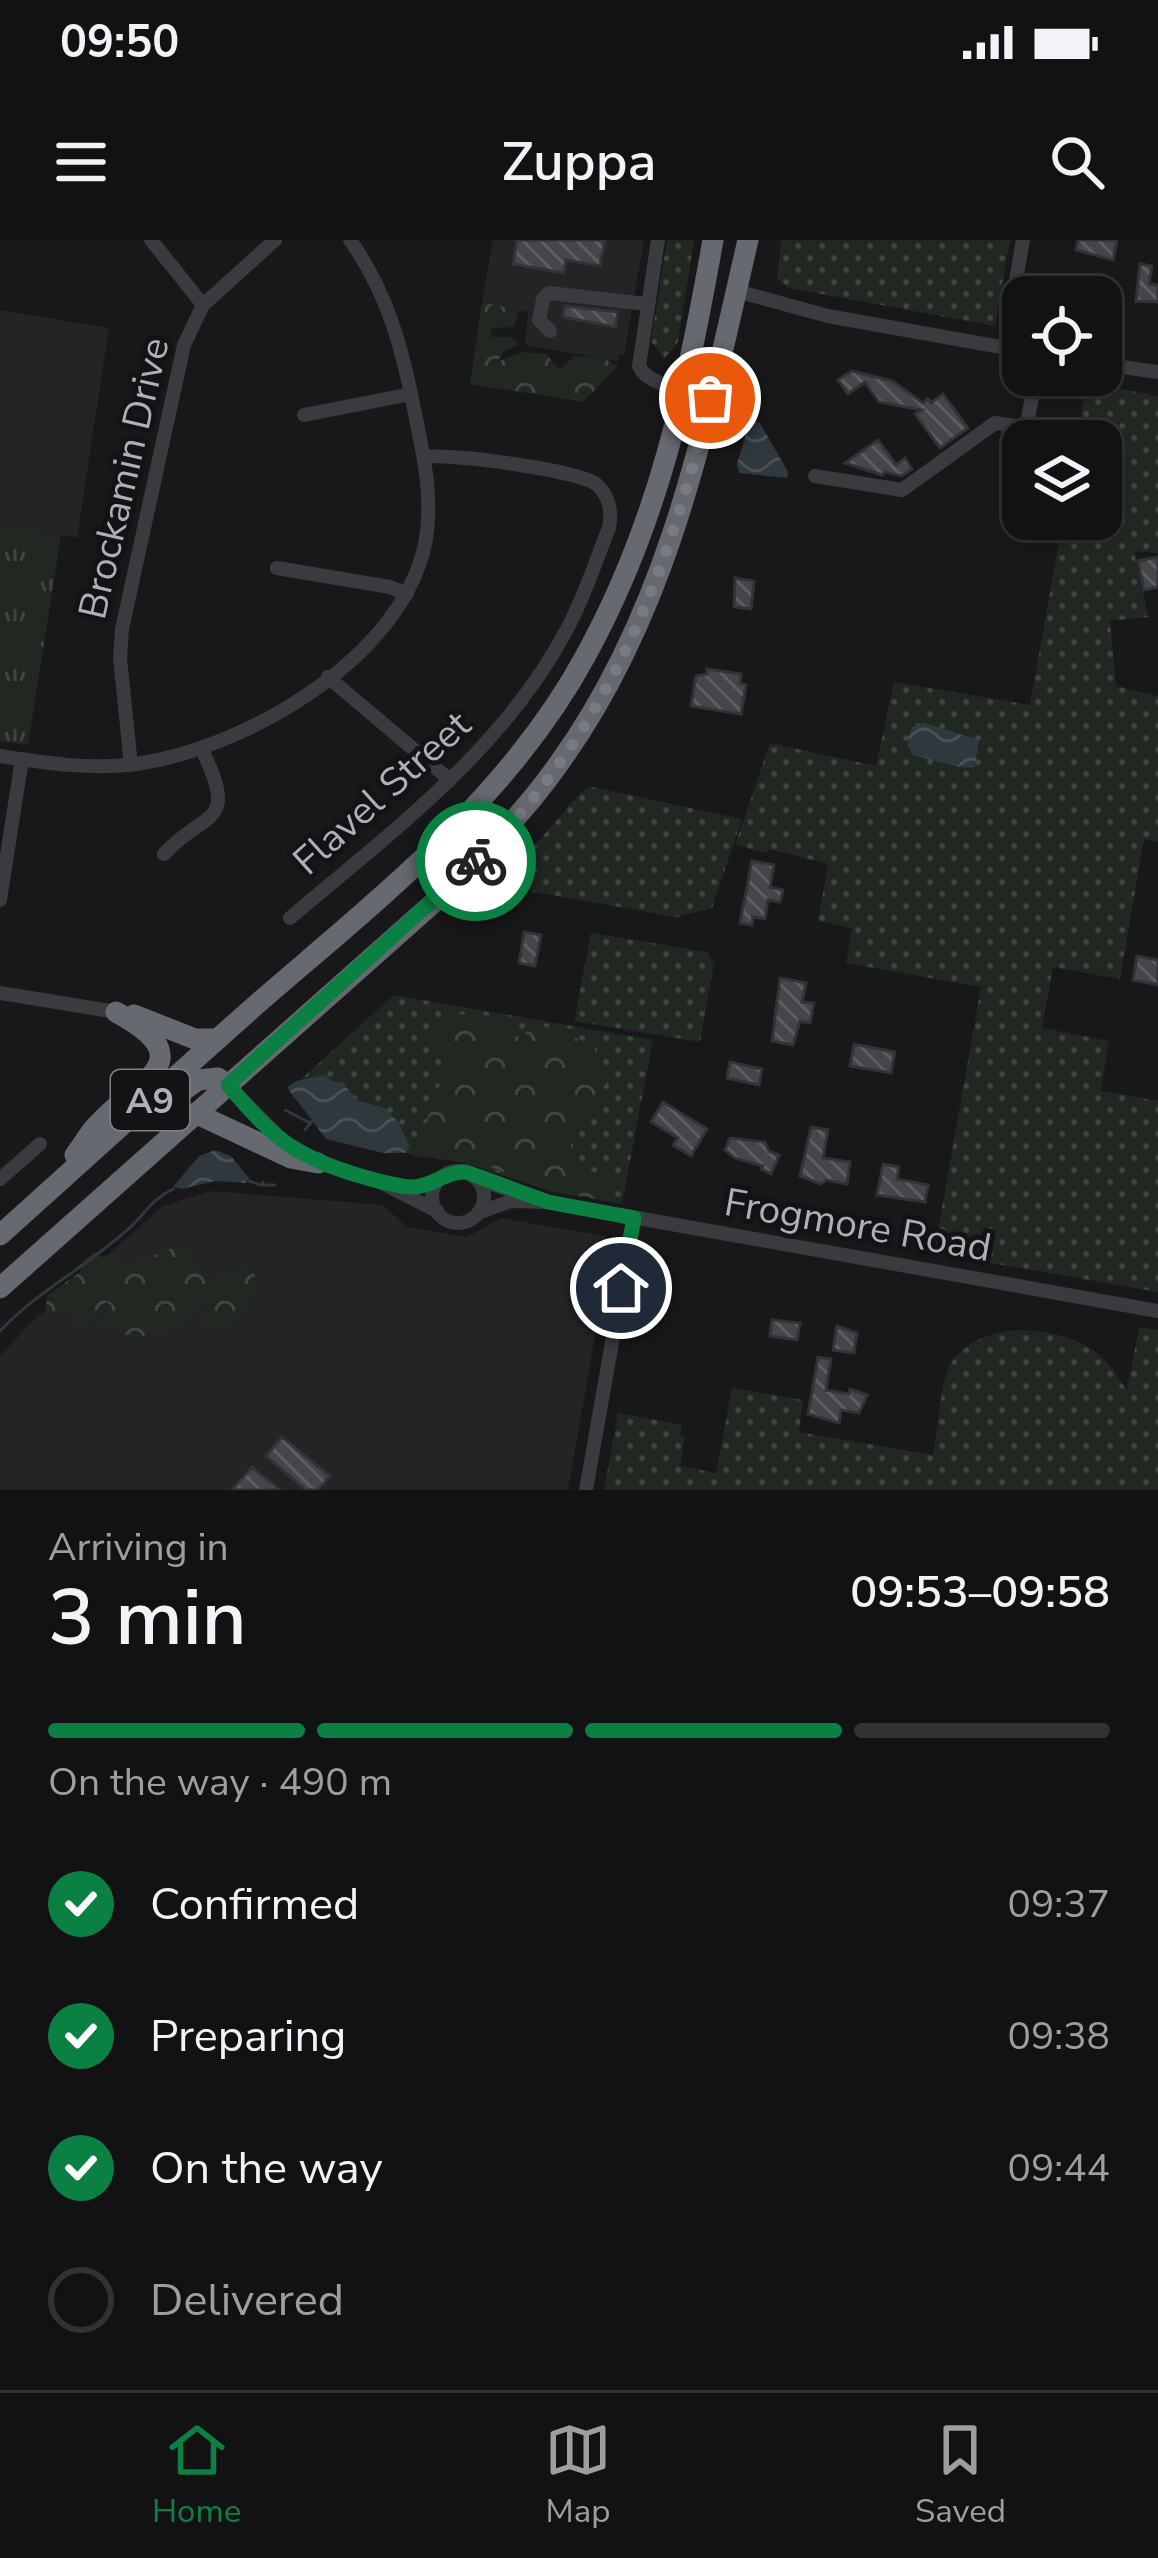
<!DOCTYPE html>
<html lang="en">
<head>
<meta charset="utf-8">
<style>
	body { margin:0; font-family:"Nunito Sans",sans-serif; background:#1f2022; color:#f1f3f6; height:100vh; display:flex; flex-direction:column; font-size:45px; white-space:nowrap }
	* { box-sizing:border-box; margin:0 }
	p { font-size:39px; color:#9c9ea0 }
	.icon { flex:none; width:66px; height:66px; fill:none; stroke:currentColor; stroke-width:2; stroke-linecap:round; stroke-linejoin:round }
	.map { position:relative; height:1250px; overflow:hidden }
	.details { display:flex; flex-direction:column; background:#121214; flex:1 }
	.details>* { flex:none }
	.buttons { position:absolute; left:1002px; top:36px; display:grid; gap:24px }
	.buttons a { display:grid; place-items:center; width:120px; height:120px; border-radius:24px; background:#121214; box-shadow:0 3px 9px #0004,0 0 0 3px #313234; font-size:60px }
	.pin { position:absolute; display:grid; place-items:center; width:102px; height:102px; color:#fff; margin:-51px; border:6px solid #fff; border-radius:50%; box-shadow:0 3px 12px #0007 }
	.courier { position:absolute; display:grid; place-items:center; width:120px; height:120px; margin:-60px; border:9px solid #0b8043; border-radius:50%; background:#fff; color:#222; box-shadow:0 3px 15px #0007 }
	.overview em { font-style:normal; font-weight:600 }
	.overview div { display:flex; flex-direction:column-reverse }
	.overview { display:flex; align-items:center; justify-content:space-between; height:204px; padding:0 48px }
	h1 { font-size:78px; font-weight:600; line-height:90px }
	.bar { display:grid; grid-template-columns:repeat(4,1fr); gap:18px 12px; align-content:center; height:144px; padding:0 48px }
	.bar i { height:15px; border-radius:9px; background:#313234 }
	.bar .active { background:#0b8043 }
	.bar p { grid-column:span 4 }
	ol { padding:0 48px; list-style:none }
	li { display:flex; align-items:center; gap:36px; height:132px }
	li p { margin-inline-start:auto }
	li .icon { padding:12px; border-radius:50%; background:#0b8043; color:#fff; stroke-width:4 }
	li:last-child { color:#9c9ea0 }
	li i { width:66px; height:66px; border:6px solid #313234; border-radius:50% }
	.status { display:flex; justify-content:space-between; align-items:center; height:84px; padding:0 60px; background:#121214; direction:ltr }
	.status svg { height:33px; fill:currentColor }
	header { display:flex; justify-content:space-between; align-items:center; height:156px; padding:0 48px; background:#121214; font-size:54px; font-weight:600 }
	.tab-bar { display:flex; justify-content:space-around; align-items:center; height:168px; border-top:3px solid #313234; background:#121214; font-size:33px; color:#9c9ea0 }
	.tab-bar a { display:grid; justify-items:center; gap:6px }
	.tab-bar .active { color:#0b8043 }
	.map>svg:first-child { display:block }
	.built { fill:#242427 }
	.grass { fill:url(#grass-dots) }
	.forest { fill:url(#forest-crowns) }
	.park { fill:url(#park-tufts) }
	.water { fill:url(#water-waves) }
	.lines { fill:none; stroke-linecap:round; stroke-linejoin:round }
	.stream { stroke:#2f383d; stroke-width:3 }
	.building { fill:url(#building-back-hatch); stroke:#323336; stroke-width:3 }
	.minor { stroke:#3a3b3f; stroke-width:14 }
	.highway { stroke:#66696f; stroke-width:21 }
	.done { stroke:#787b81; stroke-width:12; stroke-dasharray:0 21.6 }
	.route { stroke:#0b8043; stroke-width:15 }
	.labels { text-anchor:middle; stroke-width:10; stroke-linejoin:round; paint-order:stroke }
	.shield { fill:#131315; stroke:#7e8188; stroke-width:3 }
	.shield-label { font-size:36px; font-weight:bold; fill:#acb0b9 }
	.street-label { font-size:39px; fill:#acb0b9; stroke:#131315 }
</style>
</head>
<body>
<div class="status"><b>09:50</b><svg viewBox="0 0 49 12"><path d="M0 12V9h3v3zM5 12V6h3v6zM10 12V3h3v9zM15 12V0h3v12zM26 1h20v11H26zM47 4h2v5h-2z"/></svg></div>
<header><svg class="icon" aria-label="menu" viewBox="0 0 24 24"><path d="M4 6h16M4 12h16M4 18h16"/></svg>Zuppa<svg class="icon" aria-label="search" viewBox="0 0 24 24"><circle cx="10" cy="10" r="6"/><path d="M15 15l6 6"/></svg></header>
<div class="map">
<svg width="1158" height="1250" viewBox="0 0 1158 1250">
	<defs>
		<pattern id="grass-dots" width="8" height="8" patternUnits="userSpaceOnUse" patternTransform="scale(3)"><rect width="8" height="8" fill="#212821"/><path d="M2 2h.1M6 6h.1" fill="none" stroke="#3f453f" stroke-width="1.8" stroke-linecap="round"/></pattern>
		<pattern id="forest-crowns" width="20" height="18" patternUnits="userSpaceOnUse" patternTransform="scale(3)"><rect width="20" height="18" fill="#212821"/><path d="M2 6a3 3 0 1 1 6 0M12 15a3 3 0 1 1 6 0" fill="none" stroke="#3f453f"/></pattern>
		<pattern id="park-tufts" width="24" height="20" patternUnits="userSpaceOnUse" patternTransform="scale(3)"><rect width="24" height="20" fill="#212821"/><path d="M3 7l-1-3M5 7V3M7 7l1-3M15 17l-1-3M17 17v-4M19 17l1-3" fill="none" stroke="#3f453f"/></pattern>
		<pattern id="water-waves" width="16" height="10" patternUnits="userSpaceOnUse" patternTransform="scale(3)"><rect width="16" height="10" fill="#2f383d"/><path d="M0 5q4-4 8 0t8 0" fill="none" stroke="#4a5257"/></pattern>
		<pattern id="building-back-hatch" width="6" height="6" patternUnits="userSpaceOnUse" patternTransform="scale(3)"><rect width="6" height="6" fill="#45464a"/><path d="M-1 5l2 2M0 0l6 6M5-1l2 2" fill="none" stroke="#5d5e62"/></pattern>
	</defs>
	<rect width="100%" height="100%" fill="#18181a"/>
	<!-- built -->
	<path class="built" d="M 493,0 L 644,0 L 624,115 L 619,114 L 617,121 L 525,105 L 528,72 L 482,62 Z
		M 0,70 L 109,88 L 77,298 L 0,286 Z
		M 210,951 L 383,965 L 407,987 L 467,997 L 501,978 L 604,996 L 611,1006 L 568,1250 L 0,1250 L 0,1116 L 31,1083 L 163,966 Z"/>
	<!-- grass -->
	<path class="grass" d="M 667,0 L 694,0 L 678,102 L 664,119 L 651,101 Z
		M 781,0 L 1010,0 L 995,86 L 789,48 L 777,38 Z
		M 1087,143 L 1158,156 L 1158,313 L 1134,311 L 1148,377 L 1110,381 L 1116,446 L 1158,456 L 1158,602 L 1144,599 L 1120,739 L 1053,727 L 1042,788 L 1109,801 L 1101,851 L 1158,861 L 1158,1052 L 934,1013 L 981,747 L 846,723 L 852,688 L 818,681 L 828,624 L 769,609 L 767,613 L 735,605 L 770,503 L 876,526 L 894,442 L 1030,465 L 1063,279 L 1101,279 L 1101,201 L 1077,201 Z
		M 592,547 L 742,579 L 712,668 L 676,677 L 499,646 L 582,551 Z
		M 591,693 L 707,712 L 714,724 L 700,802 L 574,781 Z
		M 394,755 L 653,800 L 622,964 L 550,951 L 465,923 L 330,900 L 288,851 Z
		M 1139,1087 L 1158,1090 L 1158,1250 L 604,1250 L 618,1173 L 682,1185 L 680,1195 L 685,1196 L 680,1226 L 716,1233 L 732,1148 L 803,1160 L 799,1192 L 933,1215 C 938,1193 940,1140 951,1123 C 983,1076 1067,1084 1105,1120 C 1113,1128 1120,1141 1127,1150 Z"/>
	<!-- forest -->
	<path class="forest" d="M 482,62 L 519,70 L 514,87 L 491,88 L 492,97 L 510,97 L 519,104 L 503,112 L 497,122 L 523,112 L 546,114 L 560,130 L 574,116 L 603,118 L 618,126 L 583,162 L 470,144 Z
		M 453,774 L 500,776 L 517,797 L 541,785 L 592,804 L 608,840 L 570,902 L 576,927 L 614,938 L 606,961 L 550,951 L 478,922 L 413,916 L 448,823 L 432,791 Z
		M 182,1004 L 189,1007 L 189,1021 L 211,1039 L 243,1027 L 254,1029 C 258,1046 248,1069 238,1083 L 201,1087 L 203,1074 L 212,1063 L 211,1056 L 204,1059 C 194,1088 157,1099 127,1095 C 115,1093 115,1089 100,1090 L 99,1082 L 112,1066 L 106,1062 L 91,1076 L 87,1088 L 75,1087 L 70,1070 L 64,1076 L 45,1076 L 47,1056 L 80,1032 L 83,1021 L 94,1012 C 131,1030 147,1018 182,1004 Z"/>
	<!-- park -->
	<path class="park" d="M 0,286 L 61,295 L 28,505 L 0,501 Z"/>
	<!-- water -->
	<path class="water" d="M 750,181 L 760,183 L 788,232 L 787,238 L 739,233 L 737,224 Z
		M 925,483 L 979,500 L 975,527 C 960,530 930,519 913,515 L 907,504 L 912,487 Z
		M 325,835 L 332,841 L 343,843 L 356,860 L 385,868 L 398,882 L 410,907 L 405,913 L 383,913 L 326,899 L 287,847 L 296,841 Z
		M 215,910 L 231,916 L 249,938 L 246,943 L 215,941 L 182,949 L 173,947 L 199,916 Z"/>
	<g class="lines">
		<!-- stream -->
		<path class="stream" d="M 285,870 L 310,883
			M 305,890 L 312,881
			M 246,940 L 261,945 L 263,942
			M 261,945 L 275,945
			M 0,1091 C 37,1052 85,1027 125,992 C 143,977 151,959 173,949"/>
	</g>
	<!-- building -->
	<path class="building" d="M 517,0 L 605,0 L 600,26 L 566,20 L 564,33 L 513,24 Z
		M 1078,0 L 1117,0 L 1113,20 L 1076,10 Z
		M 1140,24 L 1152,26 L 1149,44 L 1158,45 L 1158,62 L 1136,61 Z
		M 565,66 L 618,72 L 615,87 L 563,77 Z
		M 852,131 L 892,141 L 923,163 L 928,159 L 931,163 L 943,154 L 968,188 L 940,208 L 915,174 L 922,170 L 879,162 L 865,142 L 848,154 L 838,140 Z
		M 878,200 L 896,225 L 905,218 L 912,229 L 902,236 L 885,232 L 882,235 L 845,223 Z
		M 1158,317 L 1158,347 L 1144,350 L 1138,321 Z
		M 735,338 L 754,341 L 751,369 L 734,367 Z
		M 707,429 L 741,434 L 740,443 L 746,445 L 741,474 L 691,466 L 696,436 L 707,434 Z
		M 752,621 L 774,625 L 770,647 L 783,650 L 780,662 L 768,660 L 765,679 L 753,677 L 752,685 L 740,683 Z
		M 524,692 L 541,695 L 535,726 L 519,723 Z
		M 1137,716 L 1158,720 L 1158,745 L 1133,740 Z
		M 780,738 L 806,743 L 802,762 L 814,763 L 810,783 L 800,781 L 793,805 L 772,801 Z
		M 854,804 L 895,812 L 891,833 L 850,826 Z
		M 730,822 L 762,829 L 759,845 L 727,838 Z
		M 663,862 L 707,889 L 691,916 L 673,905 L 678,898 L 651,882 Z
		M 811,887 L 828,890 L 823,918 L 850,922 L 847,944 L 826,940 L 821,944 L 800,936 Z
		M 730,898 L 765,902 L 769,911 L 779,915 L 771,934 L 761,929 L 763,926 L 735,918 L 725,910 Z
		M 883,924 L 899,927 L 897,939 L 928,945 L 925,962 L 877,955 Z
		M 772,1080 L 800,1083 L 797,1100 L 770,1096 Z
		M 837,1086 L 857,1093 L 854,1113 L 833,1110 Z
		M 818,1117 L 831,1119 L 826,1150 L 849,1154 L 850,1149 L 867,1155 L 859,1173 L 841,1170 L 839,1183 L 808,1174 Z
		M 282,1197 L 330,1236 L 318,1250 L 306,1250 L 266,1216 Z
		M 252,1227 L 280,1250 L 232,1250 Z"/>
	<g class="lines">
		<!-- minor -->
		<path class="minor" d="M 151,0 L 203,65
			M 658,0 L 639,126 C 649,146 673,140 681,163
			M 736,51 L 828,76 L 1023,111
			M 550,91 L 539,80 L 543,59 L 549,53 L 647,64
			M 1004,108 L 1023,0
			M 1101,124 L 1158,132
			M 304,175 L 411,154
			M 815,236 L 902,250 L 995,183 L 1026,188 L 1033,152
			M 277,328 L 390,347 L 407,354
			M 328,437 L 450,540
			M 0,516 C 45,523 90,530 136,524 C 244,509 401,419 425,304 C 434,258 423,213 414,169 C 402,107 387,52 350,0
			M 131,525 L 120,418 L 122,389 L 184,105 L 203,65 L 275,0
			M 164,614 C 204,570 240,587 202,510
			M 0,660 L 22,519
			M 290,678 C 391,592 502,511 566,391 C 584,359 595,322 609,288 C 612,271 610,256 596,244 C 577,230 449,213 424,217
			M 0,753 L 116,772
			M 228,845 L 294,912
			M 314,921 L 380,942 L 437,971
			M432 957a26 26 0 1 1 52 0a26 26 0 1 1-52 0Z
			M 0,939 L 40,904
			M 477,939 L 529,956
			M 478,973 L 511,961 L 548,962 L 1158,1071
			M 586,1250 L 634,978"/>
		<!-- highway -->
		<path class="highway" d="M 134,775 L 195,799 L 218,799
			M 166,863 L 198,840 L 218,838 L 228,845
			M 195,873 L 291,918 L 318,923
			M 75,915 C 83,905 89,893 98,884 C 139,839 205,821 116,772
			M 0,995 C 86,918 171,840 257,764 C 377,660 509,558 586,415 C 659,282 687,148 713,0
			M 0,1048 L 431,665 C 477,620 523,575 560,522 C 671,367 706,182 748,0"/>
	</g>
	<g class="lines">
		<!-- done -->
		<path class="done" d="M 476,621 C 609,491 668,334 710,158"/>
		<!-- route -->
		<path class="route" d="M 476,621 L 228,845 C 272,896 291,915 357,935 C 375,940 393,946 412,947 C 433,947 445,931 466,932 L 548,962 L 634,978 L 621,1048"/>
	</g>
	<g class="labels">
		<!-- shield labels -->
		<rect class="shield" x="111" y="830" width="78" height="60" rx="9"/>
		<g class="shield-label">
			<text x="150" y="873">A9</text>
		</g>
		<!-- street labels -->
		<g class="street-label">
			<text transform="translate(123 238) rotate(-77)" y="14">Brockamin Drive</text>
			<text transform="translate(381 552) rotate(-42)" y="14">Flavel Street</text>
			<text transform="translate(858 984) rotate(10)" y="14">Frogmore Road</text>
		</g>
	</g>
</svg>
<div class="buttons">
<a><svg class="icon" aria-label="locate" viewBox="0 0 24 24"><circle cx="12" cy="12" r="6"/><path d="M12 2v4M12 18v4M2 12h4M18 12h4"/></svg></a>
<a><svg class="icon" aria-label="layers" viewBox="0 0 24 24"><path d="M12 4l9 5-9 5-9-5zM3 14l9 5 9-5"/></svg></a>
</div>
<div class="pin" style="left:710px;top:158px;background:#ea580c"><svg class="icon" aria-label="bag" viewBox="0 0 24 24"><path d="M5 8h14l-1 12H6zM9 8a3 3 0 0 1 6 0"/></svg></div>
<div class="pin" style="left:621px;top:1048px;background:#1f2937"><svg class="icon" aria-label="home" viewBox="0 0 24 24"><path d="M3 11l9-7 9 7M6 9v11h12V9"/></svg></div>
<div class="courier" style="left:476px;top:621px"><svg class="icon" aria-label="bike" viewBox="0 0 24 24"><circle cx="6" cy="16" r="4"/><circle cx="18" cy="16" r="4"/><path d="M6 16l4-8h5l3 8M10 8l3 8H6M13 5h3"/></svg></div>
</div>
<section class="details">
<div class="overview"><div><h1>3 min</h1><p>Arriving in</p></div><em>09:53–09:58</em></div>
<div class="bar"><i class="active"></i><i class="active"></i><i class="active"></i><i></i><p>On the way · 490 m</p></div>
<ol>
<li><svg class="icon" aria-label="check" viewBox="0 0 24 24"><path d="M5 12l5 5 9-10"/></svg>Confirmed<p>09:37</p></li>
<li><svg class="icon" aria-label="check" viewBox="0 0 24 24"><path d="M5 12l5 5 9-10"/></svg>Preparing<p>09:38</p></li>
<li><svg class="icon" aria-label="check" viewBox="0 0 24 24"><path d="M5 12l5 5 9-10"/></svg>On the way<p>09:44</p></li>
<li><i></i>Delivered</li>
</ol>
</section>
<nav class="tab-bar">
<a class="active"><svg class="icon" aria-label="home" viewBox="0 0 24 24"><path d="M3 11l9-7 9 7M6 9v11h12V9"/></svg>Home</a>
<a><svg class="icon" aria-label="map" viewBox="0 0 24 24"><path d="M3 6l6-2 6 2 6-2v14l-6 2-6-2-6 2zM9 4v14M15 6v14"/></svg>Map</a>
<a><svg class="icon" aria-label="saved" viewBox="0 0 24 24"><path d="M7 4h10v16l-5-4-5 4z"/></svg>Saved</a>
</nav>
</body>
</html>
